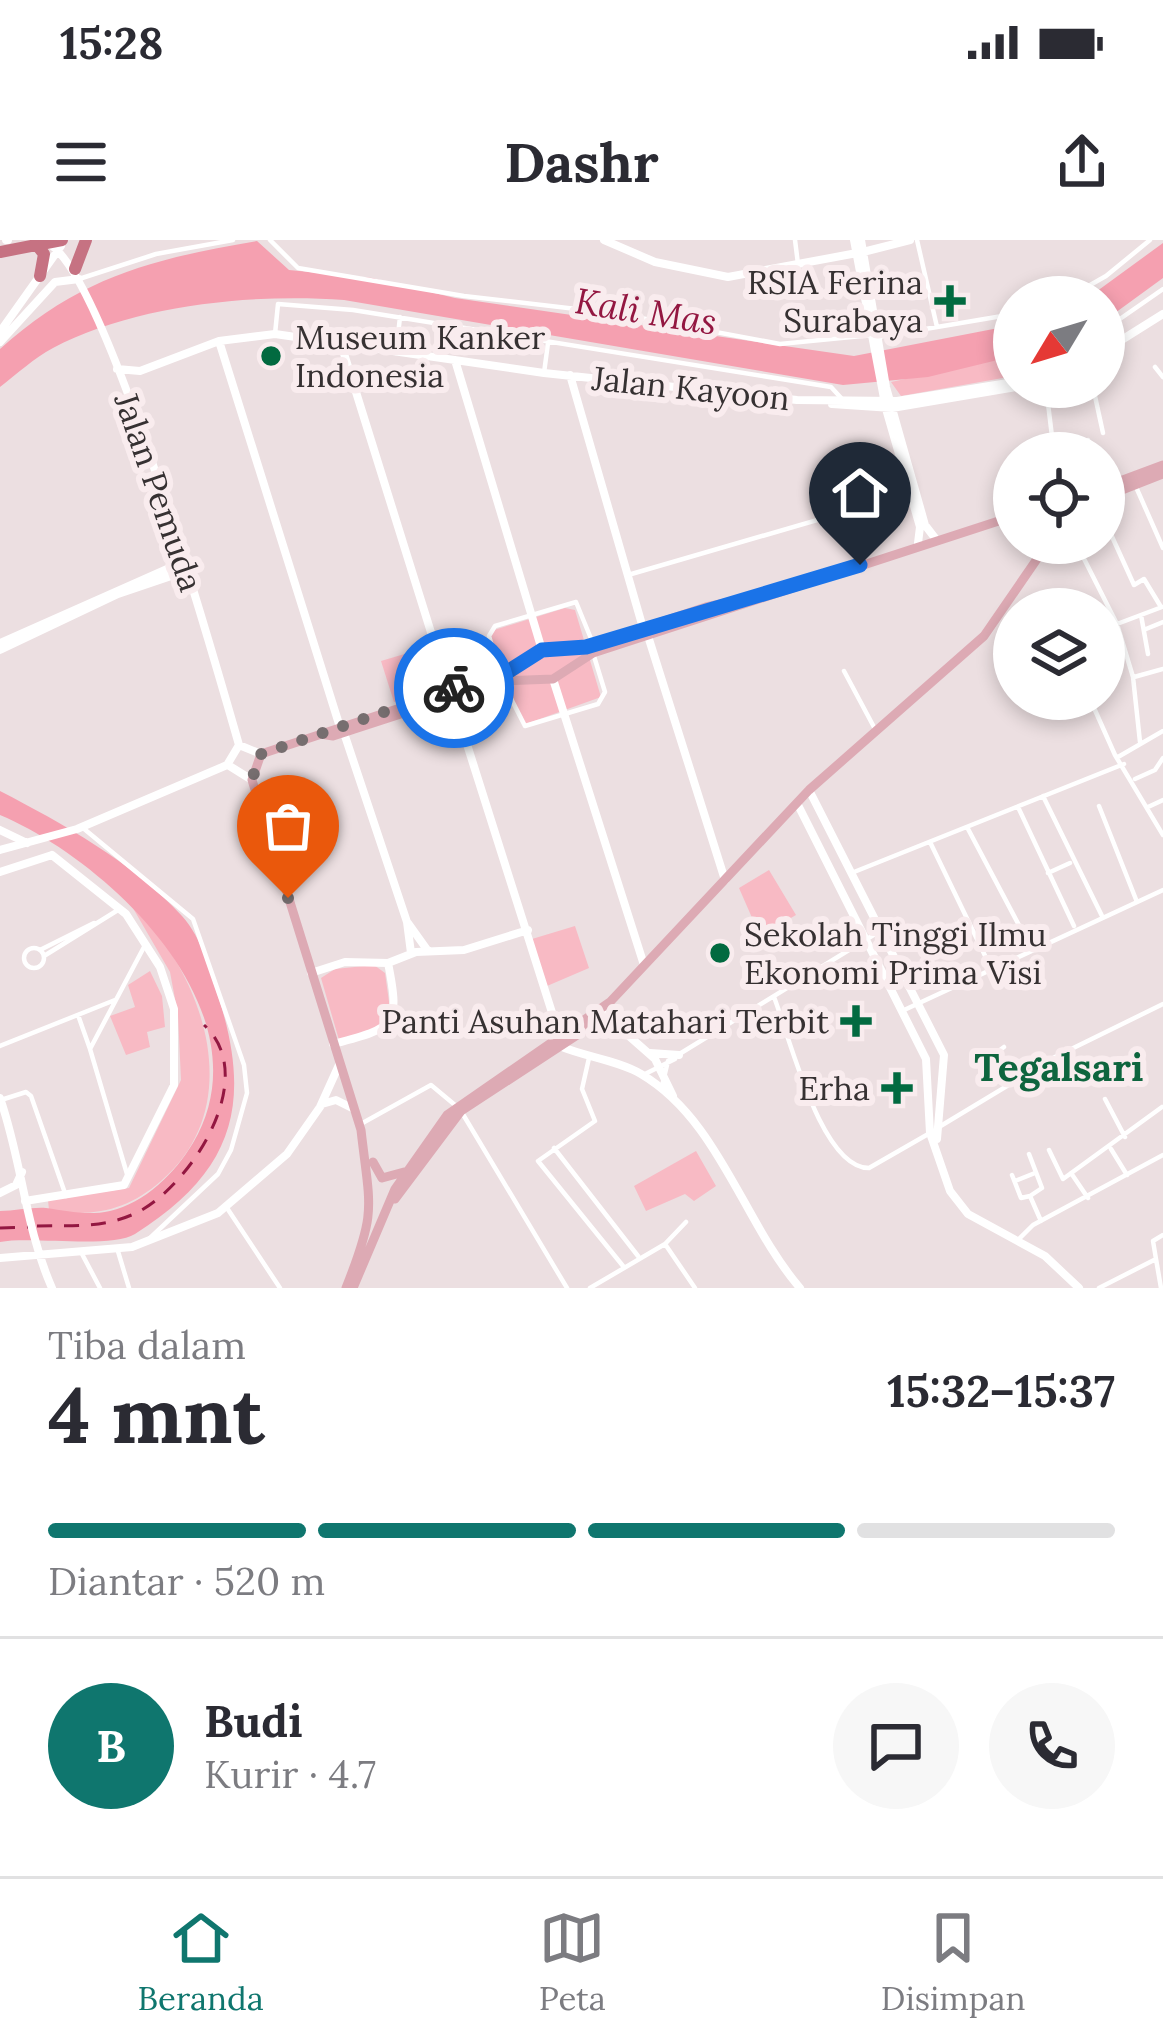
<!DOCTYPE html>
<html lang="id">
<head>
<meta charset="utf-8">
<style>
	body { margin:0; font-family:Lora,serif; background:#f7f7f7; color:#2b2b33; height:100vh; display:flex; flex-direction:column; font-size:45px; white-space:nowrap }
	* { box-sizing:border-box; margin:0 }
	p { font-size:39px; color:#7c7c81 }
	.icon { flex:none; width:66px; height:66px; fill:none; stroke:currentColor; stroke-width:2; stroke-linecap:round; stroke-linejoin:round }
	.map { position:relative; height:1048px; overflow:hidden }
	.drawer { display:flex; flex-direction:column; background:#fff; flex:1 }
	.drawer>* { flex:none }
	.needle { width:78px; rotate:232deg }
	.fabs { position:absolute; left:993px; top:36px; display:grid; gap:24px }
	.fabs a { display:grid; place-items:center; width:132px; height:132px; border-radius:50%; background:#fff; box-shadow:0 6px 18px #0003; font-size:60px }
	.pin { position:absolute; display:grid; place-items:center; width:102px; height:102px; color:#fff; margin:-123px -51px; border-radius:50% 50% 50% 0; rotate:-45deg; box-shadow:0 0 12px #0007 }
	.pin .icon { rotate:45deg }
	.courier { position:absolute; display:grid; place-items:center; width:120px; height:120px; margin:-60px; border:9px solid #1a73e8; border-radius:50%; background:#fff; color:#222; box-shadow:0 3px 15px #0007 }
	.overview em { font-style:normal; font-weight:700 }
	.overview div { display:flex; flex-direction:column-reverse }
	.overview { display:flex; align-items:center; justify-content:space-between; height:204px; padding:0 48px }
	h1 { font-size:78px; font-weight:700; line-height:90px }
	.bar { display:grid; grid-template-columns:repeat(4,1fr); gap:18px 12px; align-content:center; height:144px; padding:0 48px }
	.bar i { height:15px; border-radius:9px; background:#e1e1e2 }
	.bar .selected { background:#0f766e }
	.bar p { grid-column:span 4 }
	.line { display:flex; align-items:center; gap:30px; padding:0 48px; border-top:3px solid #e1e1e2 }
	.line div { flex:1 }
	.round { display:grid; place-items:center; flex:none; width:126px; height:126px; border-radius:63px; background:#f7f7f7 }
	.status { display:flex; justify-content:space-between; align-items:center; height:84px; padding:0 60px; background:#fff; direction:ltr }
	.status svg { height:33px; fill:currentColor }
	header { display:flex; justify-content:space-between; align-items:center; height:156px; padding:0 48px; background:#fff; font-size:54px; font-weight:700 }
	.tabs { display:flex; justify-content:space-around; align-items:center; height:168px; border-top:3px solid #e1e1e2; background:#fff; font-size:33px; color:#7c7c81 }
	.tabs a { display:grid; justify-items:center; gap:6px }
	.tabs .selected { color:#0f766e }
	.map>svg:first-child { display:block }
	.green { fill:#f8bac4 }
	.water { fill:#f5a0b0 }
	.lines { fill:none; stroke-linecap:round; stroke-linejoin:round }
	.ferry { stroke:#931741; stroke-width:3; stroke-dasharray:15 12; stroke-linecap:butt }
	.street { stroke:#fff; stroke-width:4.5 }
	.secondary { stroke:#fff; stroke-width:8 }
	.primary { stroke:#ddaab4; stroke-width:9 }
	.highway { stroke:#c67282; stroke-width:12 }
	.done { stroke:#766e6f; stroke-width:12; stroke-dasharray:0 21.6 }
	.route { stroke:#1a73e8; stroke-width:15 }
	.poi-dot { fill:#026a40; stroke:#f9ecee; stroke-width:4.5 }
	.labels { text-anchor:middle; stroke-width:12; stroke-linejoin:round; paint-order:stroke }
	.poi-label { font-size:33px; fill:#363132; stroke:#f9ecee; text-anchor:end }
	.street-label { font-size:33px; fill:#363132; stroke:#f9ecee }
	.water-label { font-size:36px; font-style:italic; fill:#931741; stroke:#f9ecee }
	.quarter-label { font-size:39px; font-weight:bold; fill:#0e653e; stroke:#f9ecee }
</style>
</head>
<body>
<div class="status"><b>15:28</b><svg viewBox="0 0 49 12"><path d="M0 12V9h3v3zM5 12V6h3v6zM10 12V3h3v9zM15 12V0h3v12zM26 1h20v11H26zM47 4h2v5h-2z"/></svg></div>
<header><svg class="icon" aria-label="menu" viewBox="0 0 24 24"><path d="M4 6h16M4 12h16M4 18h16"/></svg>Dashr<svg class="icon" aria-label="share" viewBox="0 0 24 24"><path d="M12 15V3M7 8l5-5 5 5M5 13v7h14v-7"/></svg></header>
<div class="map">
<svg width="1163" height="1048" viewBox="0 0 1163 1048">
	<rect width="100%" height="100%" fill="#ecdfe1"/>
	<!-- green -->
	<path class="green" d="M 1014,116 L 1014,136 L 901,156 L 891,142 Z
		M 565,368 L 575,370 L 601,457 L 523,485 L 490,396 L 494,390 Z
		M 428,407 L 441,448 L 394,462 L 381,421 Z
		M 769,630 L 796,675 L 760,696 L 739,648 Z
		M 130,663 C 203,732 250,865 161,941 C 128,970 92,978 49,970 L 48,960 L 129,948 L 181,840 L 178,775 L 170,732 Z
		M 575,686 L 589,728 L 547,746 L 532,699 Z
		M 374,725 L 385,733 L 391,776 L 383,788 L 339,800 L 321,738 L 335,729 Z
		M 150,731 L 162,756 L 165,787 L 147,792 L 150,807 L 126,815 L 110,776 L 135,767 L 128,745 Z
		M 696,911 L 716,946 L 694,961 L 685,954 L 646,971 L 634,946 Z"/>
	<!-- water -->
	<path class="water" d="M 257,1 L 289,30 L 372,38 L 455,58 L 854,116 L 1014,85 L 1014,116 L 928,137 L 843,145 L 344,60 C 254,53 134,65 53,108 C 34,118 17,134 0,147 L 0,109 C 80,37 152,19 257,1 Z
		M 1163,3 L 1163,38 L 1104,81 L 1104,57 L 1089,57 Z
		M 0,551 C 62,583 134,623 182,676 C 202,698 210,731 219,759 C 253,866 232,933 135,994 C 111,1009 32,996 0,1002 L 0,971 C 15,971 31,967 46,968 C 68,971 87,976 110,971 C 145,963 175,933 193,903 C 270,773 109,621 0,575 Z"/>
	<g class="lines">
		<!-- ferry -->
		<path class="ferry" d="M 37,986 C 73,985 104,989 138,972 C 191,945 261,837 204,785
			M 0,988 L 28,987"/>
		<!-- street -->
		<path class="street" d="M 270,0 L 298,28 L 464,56 L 619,74 L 780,104 L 872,95
			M 795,0 L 798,24
			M 917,0 L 937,87
			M 79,39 L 156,14 L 233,0
			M 1069,57 L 1106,36 L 1150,0
			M 1104,90 L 1163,49
			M 275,94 L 278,64 L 353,70 L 831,147 L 842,159
			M 878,97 L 1014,74
			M 396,113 L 400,77
			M 1155,127 L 1163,137
			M 544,133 L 548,103
			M 1046,147 L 1054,213
			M 1093,147 L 1103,193
			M 1088,200 L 1093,209 L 1089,213
			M 1136,247 L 1163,308
			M 1104,279 L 1134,345 L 1144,339 L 1161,367
			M 1076,303 L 1117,384 L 1133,437 L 1140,502
			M 628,335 L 910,253
			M 1141,375 L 1148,414
			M 1117,384 L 1162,367
			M 1146,389 L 1163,382
			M 844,431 L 875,489
			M 500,434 L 489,396 L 495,386 L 576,362 L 592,401
			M 1134,437 L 1163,429
			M 504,445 L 525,486 L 598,464 L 605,452 L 593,413
			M 1090,459 L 1115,515 L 1163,595
			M 1118,517 L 1163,491
			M 1135,539 L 1155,530 L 1163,518
			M 1043,556 L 1102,676
			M 1099,566 L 1137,662
			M 1018,567 L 1074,686
			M 1148,567 L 1163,560
			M 967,587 L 1031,708
			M 83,588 L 193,679 L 244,825 L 247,853 L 231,910 L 218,934 L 150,998
			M 930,602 L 990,726
			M 854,632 L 1124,524
			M 1048,633 L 1070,623
			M24 718a10 10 0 1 1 20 0a10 10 0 1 1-20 0Z
			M 40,710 L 94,683
			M 44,716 L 118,670
			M 774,757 C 790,798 821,928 869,928 L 930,893
			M 902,771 L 1163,650
			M 78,775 L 90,809
			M 0,806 L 115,760
			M 1004,807 L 992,816 L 1008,845
			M 589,818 L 582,849 L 595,881 L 538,921 L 623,1026
			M 643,835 L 675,819
			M 662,846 L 668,821 L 880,691
			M 1105,859 L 1125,897
			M 1,860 L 26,852 L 31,856 L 66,956
			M 461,871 L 567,1048
			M 359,885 L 431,845 L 455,865
			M 939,887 L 1055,817 L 1163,764
			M 554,908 L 638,1016
			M 1111,909 L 1127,935
			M 1049,910 L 1063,939 L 1162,867
			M 1029,914 L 1042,948 L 1030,956
			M 1071,933 L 1088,958
			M 127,934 L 90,809 L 144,707
			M 1012,935 L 1021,958 L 1030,956 L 1041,981
			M 1015,941 L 1035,933
			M 227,968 L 280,1048
			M 1017,1001 L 1033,985 L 1163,915
			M 665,1004 L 695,1048
			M 117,1008 L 129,1048
			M 82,1014 L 100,1048
			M 1156,1019 L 1161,1048
			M 590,1048 L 665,1004 L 686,982
			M 1099,1048 L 1156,1019 L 1153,1001 L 1163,995"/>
		<!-- secondary -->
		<path class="secondary" d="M 6,0 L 8,0
			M 604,0 L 655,22 L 728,37 L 857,13
			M 854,0 L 886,169 L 920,287 L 918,303
			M 861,0 L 886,147 L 925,285 L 935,298
			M 51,5 C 109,45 214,418 239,505 L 227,525
			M 863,12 L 910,0
			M 0,92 L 61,6
			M 219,101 L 339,484
			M 0,102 L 55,42 L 79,39
			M 341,104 L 449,450
			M 1104,111 L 1163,74
			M 455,120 L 542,410
			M 117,129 L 140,131 L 219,101 L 275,94 L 544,133 L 797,160 L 897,161 L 1014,142
			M 570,135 L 643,388
			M 832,164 L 892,168 L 1016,147
			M 648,396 L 725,640
			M 0,403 L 183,322
			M 0,410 L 118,354 L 186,331
			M 553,439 L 644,725
			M 452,457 L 555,782 L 568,793
			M 344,493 L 407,682 L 411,713
			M 239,505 L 261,514
			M 228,525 L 252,540
			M 809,550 L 944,815 L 937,899
			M 797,563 L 926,819 L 930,893 L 950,951 L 968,974 L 1045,1016 L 1079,1048
			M 0,590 L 27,603
			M 0,610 L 77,589 L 227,525
			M 0,632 L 52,615
			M 408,683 L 428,711
			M 311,733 L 345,722 L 388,723 L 416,712 L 464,710 L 528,690
			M 605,775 L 655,819 L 673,856
			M 333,804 C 394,788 401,787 388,723
			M 562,807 C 587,817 619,821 641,834 C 719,880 743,982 800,1048
			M 650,813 L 679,815
			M 0,858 C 22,921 25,987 52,1048
			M 322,864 L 336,860 L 354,869
			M 0,953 L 16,945 L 22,932
			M 25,961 L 124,945 L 174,845 L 174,769 L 160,727 L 126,674 L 52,615
			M 0,1018 L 132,1007 L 218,973 L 287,914 L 320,867 L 339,825"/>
		<!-- primary -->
		<path class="primary" d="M 1104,247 L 1163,225
			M 1104,257 L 1163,234
			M 321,494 L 333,496 L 502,441 L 553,439 L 593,413 L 1014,276
			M 373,922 L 382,938 L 404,932
			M 395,959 L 461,871 L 591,786
			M 346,1048 C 377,970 370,969 361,890 L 252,540 L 261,514 L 509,432 L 542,410 L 586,407 L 706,367 L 781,351
			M 353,1048 L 395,949 L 447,875 L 610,762 L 809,550 L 984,396 L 1048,303"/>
		<!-- highway -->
		<path class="highway" d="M 36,4 L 44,14 L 40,36
			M 0,12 L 62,0
			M 75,29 L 86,0"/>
	</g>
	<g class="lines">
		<!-- done -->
		<path class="done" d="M 288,658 L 252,539 L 261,514 L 454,448"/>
		<!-- route -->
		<path class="route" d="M 454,448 L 509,431 L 542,410 L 586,407 L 860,325"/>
	</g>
	<!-- markers -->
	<g class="poi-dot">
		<path d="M944 43h12v12h12v12h-12v12h-12v-12h-12v-12h12z"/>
		<circle cx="271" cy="116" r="12"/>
		<circle cx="720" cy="713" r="12"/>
		<path d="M850 763h12v12h12v12h-12v12h-12v-12h-12v-12h12z"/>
		<path d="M891 830h12v12h12v12h-12v12h-12v-12h-12v-12h12z"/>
	</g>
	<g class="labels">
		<!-- poi labels -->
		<g class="poi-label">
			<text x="923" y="54">RSIA Ferina<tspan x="923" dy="38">Surabaya</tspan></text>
			<text x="295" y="109" text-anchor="start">Museum Kanker<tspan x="295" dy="38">Indonesia</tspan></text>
			<text x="744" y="706" text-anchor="start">Sekolah Tinggi Ilmu<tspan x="744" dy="38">Ekonomi Prima Visi</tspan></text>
			<text x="829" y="793">Panti Asuhan Matahari Terbit</text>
			<text x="870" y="860">Erha</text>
		</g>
		<!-- street labels -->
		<g class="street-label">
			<text transform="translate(691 148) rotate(6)" y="12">Jalan Kayoon</text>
			<text transform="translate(159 252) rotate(71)" y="12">Jalan Pemuda</text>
		</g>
		<!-- water labels -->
		<g class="water-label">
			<text transform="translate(646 71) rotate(9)" y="13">Kali Mas</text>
		</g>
		<!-- quarter labels -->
		<g class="quarter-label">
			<text x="1059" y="841">Tegalsari</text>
		</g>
	</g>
</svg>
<div class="fabs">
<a><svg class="needle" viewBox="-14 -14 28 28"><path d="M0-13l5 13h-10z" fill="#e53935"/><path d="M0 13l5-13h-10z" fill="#7c7c81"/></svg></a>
<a><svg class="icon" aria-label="locate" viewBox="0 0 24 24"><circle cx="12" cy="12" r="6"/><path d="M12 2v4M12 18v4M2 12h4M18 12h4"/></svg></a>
<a><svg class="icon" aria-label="layers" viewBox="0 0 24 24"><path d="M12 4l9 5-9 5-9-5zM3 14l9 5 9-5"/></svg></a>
</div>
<div class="pin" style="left:288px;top:658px;background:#ea580c"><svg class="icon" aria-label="bag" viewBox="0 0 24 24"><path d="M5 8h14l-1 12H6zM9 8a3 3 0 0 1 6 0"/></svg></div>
<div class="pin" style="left:860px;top:325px;background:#1f2937"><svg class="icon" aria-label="home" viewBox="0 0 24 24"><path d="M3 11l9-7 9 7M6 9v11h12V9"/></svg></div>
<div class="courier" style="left:454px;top:448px"><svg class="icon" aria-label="bike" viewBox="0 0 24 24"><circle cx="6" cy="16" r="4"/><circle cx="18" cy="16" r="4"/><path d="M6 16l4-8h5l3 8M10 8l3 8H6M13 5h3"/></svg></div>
</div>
<section class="drawer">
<div class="overview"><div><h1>4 mnt</h1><p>Tiba dalam</p></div><em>15:32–15:37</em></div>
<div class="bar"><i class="selected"></i><i class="selected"></i><i class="selected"></i><i></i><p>Diantar · 520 m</p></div>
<div class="line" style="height:216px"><b class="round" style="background:#0f766e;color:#fff">B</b><div><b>Budi</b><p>Kurir · 4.7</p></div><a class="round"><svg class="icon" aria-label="chat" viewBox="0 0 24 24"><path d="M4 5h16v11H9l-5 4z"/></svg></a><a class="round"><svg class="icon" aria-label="phone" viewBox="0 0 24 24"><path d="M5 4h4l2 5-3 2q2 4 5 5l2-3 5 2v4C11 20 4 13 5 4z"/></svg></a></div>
</section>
<nav class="tabs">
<a class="selected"><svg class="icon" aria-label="home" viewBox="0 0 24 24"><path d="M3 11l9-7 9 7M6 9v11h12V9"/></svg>Beranda</a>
<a><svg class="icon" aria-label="map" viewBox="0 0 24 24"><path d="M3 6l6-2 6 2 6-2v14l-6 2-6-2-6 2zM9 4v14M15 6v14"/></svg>Peta</a>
<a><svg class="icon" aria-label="saved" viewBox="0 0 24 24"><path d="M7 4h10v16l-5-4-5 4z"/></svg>Disimpan</a>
</nav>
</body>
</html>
